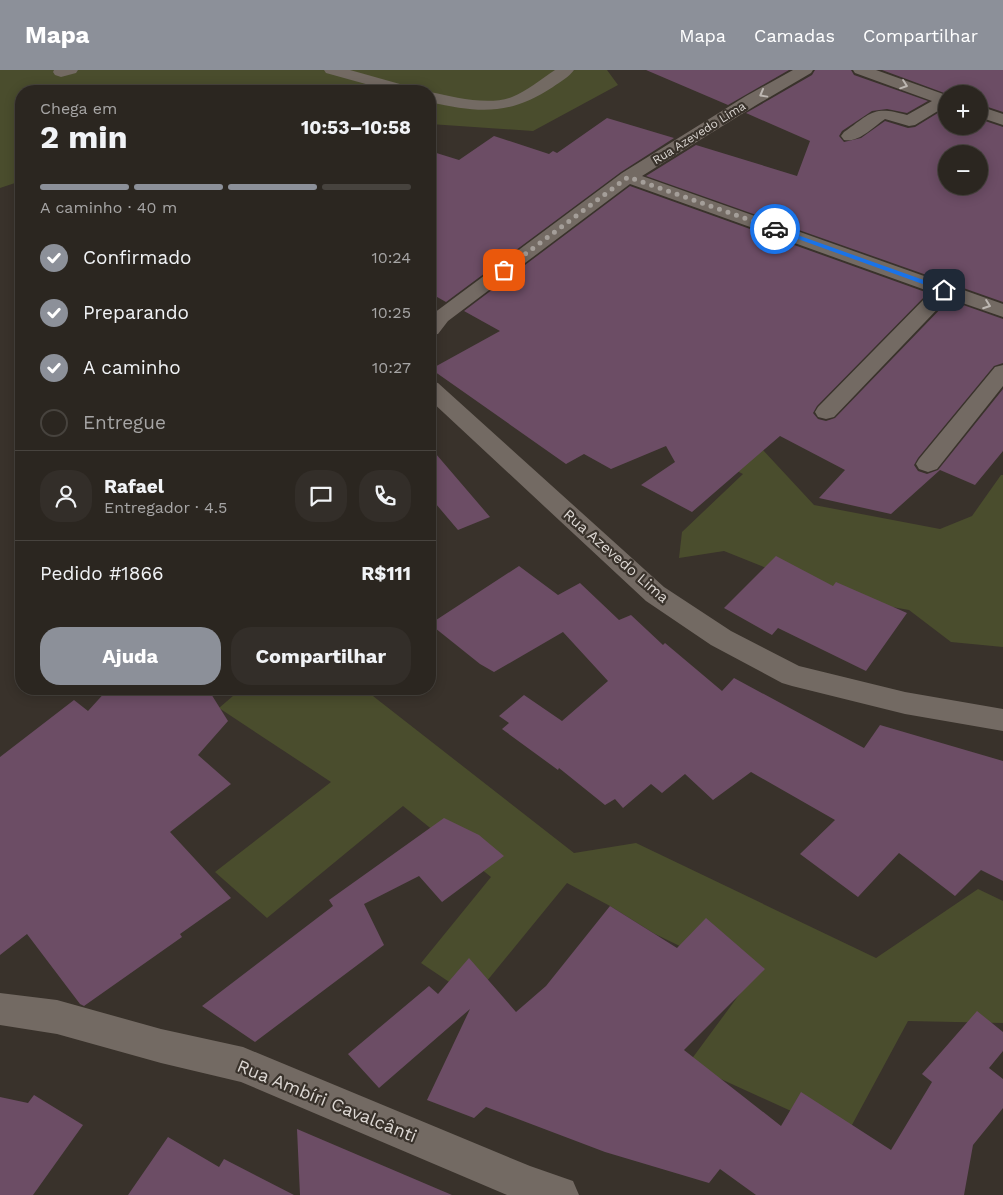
<!DOCTYPE html>
<html lang="pt">
<head>
<meta charset="utf-8">
<style>
	body { margin:0; font-family:"Work Sans",sans-serif; background:#332e29; color:#f1f3f6; height:100vh; display:flex; flex-direction:column; font-size:19px; white-space:nowrap }
	* { box-sizing:border-box; margin:0 }
	p { font-size:16px; color:#a6a5a5 }
	.icon { flex:none; width:28px; height:28px; fill:none; stroke:currentColor; stroke-width:2; stroke-linecap:round; stroke-linejoin:round }
	.map { position:relative; flex:1; overflow:hidden }
	.drawer { position:absolute; left:15px; top:15px; width:421px; height:610px; display:flex; flex-direction:column; background:#2b2620; border-radius:20px; box-shadow:0 2px 12px #0003,0 0 0 1px #47433e }
	.drawer>* { flex:none }
	.tools { position:absolute; left:938px; top:15px; display:grid; gap:10px }
	.tools a { display:grid; place-items:center; width:50px; height:50px; border-radius:50%; background:#2b2620; box-shadow:0 2px 12px #0003,0 0 0 1px #47433e; font-size:25px }
	.pin { position:absolute; display:grid; place-items:center; width:42px; height:42px; color:#fff; margin:-21px; border-radius:10px; box-shadow:0 2px 8px #0006 }
	.courier { position:absolute; display:grid; place-items:center; width:50px; height:50px; margin:-25px; border:4px solid #1a73e8; border-radius:50%; background:#fff; color:#222; box-shadow:0 1px 6px #0007 }
	.overview em { font-style:normal; font-weight:700 }
	.overview div { display:flex; flex-direction:column-reverse }
	.overview { display:flex; align-items:center; justify-content:space-between; height:85px; padding:0 25px }
	h1 { font-size:32px; font-weight:700; line-height:38px }
	.bar { display:grid; grid-template-columns:repeat(4,1fr); gap:8px 5px; align-content:center; height:60px; padding:0 25px }
	.bar i { height:6px; border-radius:4px; background:#47433e }
	.bar .active { background:#8c9099 }
	.bar p { grid-column:span 4 }
	.line { display:flex; align-items:center; gap:12px; padding:0 25px; border-top:1px solid #47433e }
	.line div { flex:1 }
	.round { display:grid; place-items:center; flex:none; width:52px; height:52px; border-radius:20px; background:#332e29 }
	ol { padding:0 25px; list-style:none }
	li { display:flex; align-items:center; gap:15px; height:55px }
	li p { margin-inline-start:auto }
	li .icon { padding:5px; border-radius:50%; background:#8c9099; color:#fff; stroke-width:4 }
	li:last-child { color:#a6a5a5 }
	li i { width:28px; height:28px; border:2px solid #47433e; border-radius:50% }
	.action { display:flex; gap:10px; margin-top:auto; padding:10px 25px }
	.action a { flex:1; height:58px; border-radius:20px; background:#8c9099; color:#fff; font-size:20px; font-weight:700; line-height:58px; text-align:center }
	.action a+a { background:#332e29; color:#f1f3f6 }
	header { display:flex; align-items:center; gap:30px; box-sizing:border-box; height:70px; padding:0 25px; background:#8c9099; color:#fff }
	header strong { font-size:24px }
	nav { display:flex; gap:28px; margin-inline-start:auto; font-size:18px }
	.map>svg:first-child { display:block }
	.green { fill:#4a4d2d }
	.building { fill:#6c4d65; fill-rule:evenodd }
	.lines { fill:none; stroke-linecap:round; stroke-linejoin:round }
	.minor { fill:#736a63; fill-rule:evenodd }
	.oneway { stroke:#bdb7b2 }
	.route { fill:#1a73e8 }
	.done { stroke:#a49e99; stroke-width:5; stroke-dasharray:0 9 }
	.labels { text-anchor:middle; stroke-width:4.5; stroke-linejoin:round; paint-order:stroke }
	.far-street-label { font-size:12px; fill:#ddd8d4; stroke:#39322b }
	.street-label { font-size:15px; fill:#ddd8d4; stroke:#39322b }
	.near-street-label { font-size:18px; fill:#ddd8d4; stroke:#39322b }
</style>
</head>
<body>
<header>
<strong>Mapa</strong>
<nav><a>Mapa</a><a>Camadas</a><a>Compartilhar</a></nav>
</header>
<div class="map">
<svg width="1003" height="1125" viewBox="0 0 1003 1125">
	<rect width="100%" height="100%" fill="#39322b"/>
	<!-- green -->
	<path class="green" d="M 0,0 L 607,0 L 618,15 L 533,61 L 430,54 L 430,21 L 21,21 L 21,111 L 0,118 Z
		M 643,355 L 761,378 L 814,435 L 940,459 L 972,446 L 1001,405 L 1003,405 L 1003,577 L 951,572 L 909,540 L 842,528 L 724,481 L 679,488 L 682,462 L 743,404 Z
		M 241,619 L 364,619 L 574,783 L 636,773 L 876,888 L 978,819 L 1003,831 L 1003,953 L 908,951 L 846,1066 L 688,994 L 750,910 L 655,864 L 610,836 L 567,813 L 473,928 L 421,893 L 491,807 L 403,736 L 267,848 L 215,802 L 331,712 L 219,638 Z"/>
	<!-- building -->
	<path class="building" d="M 646,0 L 789,0 L 728,35 Z
		M 815,0 L 851,0 L 854,5 L 928,31 L 907,43 L 887,39 L 872,41 L 842,61 L 839,66 L 844,72 L 861,68 L 885,51 L 908,58 L 915,57 L 946,38 L 946,56 L 979,56 L 979,49 L 1003,57 L 1003,232 L 646,106 L 696,75 L 797,106 L 810,71 L 746,43 L 812,5 ZM 946,84 L 979,84 L 979,116 L 946,116 Z
		M 882,0 L 1003,0 L 1003,42 L 979,34 L 979,24 L 947,24 Z
		M 607,48 L 674,68 L 621,102 L 446,232 L 430,223 L 430,81 L 459,90 L 494,66 L 549,84 L 553,81 L 557,83 Z
		M 630,116 L 928,223 L 817,336 L 813,343 L 818,349 L 826,351 L 835,348 L 949,230 L 1003,249 L 1003,293 L 994,296 L 918,388 L 914,395 L 918,401 L 927,404 L 938,400 L 1003,319 L 1003,381 L 975,415 L 940,400 L 891,444 L 819,428 L 845,400 L 780,366 L 692,442 L 641,415 L 675,392 L 666,376 L 611,399 L 584,384 L 566,394 L 431,299 L 500,261 L 464,241 Z
		M 430,377 L 490,447 L 458,460 L 430,427 Z
		M 776,486 L 833,516 L 836,512 L 907,543 L 866,601 L 778,558 L 772,565 L 724,538 Z
		M 519,496 L 558,525 L 580,513 L 619,550 L 631,545 L 663,575 L 665,573 L 722,621 L 734,608 L 864,678 L 880,655 L 1003,691 L 1003,811 L 981,800 L 955,826 L 899,783 L 858,827 L 800,784 L 835,750 L 751,702 L 713,730 L 685,704 L 662,723 L 651,714 L 623,738 L 615,729 L 605,735 L 559,698 L 558,700 L 502,659 L 509,653 L 499,646 L 524,625 L 562,651 L 608,611 L 563,562 L 494,602 L 480,594 L 430,554 Z
		M 108,619 L 208,619 L 228,651 L 198,685 L 231,714 L 170,762 L 231,828 L 180,864 L 182,867 L 84,936 L 80,934 L 27,864 L 0,885 L 0,687 L 74,630 L 88,641 Z
		M 444,748 L 479,765 L 504,786 L 442,832 L 419,806 L 364,834 L 384,875 L 255,972 L 202,936 L 333,836 L 329,830 Z
		M 610,836 L 677,878 L 706,848 L 765,899 L 684,980 L 781,1056 L 801,1022 L 891,1080 L 932,1012 L 922,1004 L 977,941 L 1003,962 L 1003,981 L 989,998 L 1003,1009 L 1003,1038 L 973,1075 L 964,1125 L 756,1125 L 720,1099 L 709,1113 L 605,1082 L 486,1037 L 474,1048 L 427,1030 L 470,939 L 379,1018 L 348,984 L 429,916 L 438,924 L 469,888 L 516,942 L 546,916 Z
		M 34,1025 L 83,1055 L 33,1125 L 0,1125 L 0,1027 L 28,1033 Z
		M 297,1059 L 358,1085 L 452,1125 L 300,1125 Z
		M 168,1067 L 219,1097 L 224,1089 L 294,1125 L 128,1125 Z"/>
	<g class="lines">
		<!-- minor -->
		<path class="minor" d="M 54,0 L 78,0 L 76,3 L 61,7 L 55,5 L 53,2 Z
			M 324,0 L 350,0 L 414,18 L 416,21 L 391,21 L 326,3 Z
			M 555,0 L 574,0 C 569,7 560,12 553,17 C 509,46 479,43 430,32 L 430,22 C 454,27 488,36 512,27 C 527,21 541,9 555,0 Z
			M 793,0 L 813,0 L 811,3 L 758,34 L 642,106 L 1003,234 L 1003,247 L 948,228 L 834,347 L 826,349 L 818,347 L 815,342 L 818,337 L 931,222 L 630,114 L 448,251 L 438,264 L 430,265 L 430,246 L 434,243 L 622,103 L 746,26 Z
			M 853,0 L 876,0 L 946,25 L 946,36 L 915,55 L 909,56 L 885,49 C 873,57 859,73 844,70 L 841,66 L 844,62 C 871,43 873,35 907,45 L 932,31 L 855,3 Z
			M 979,36 L 1003,44 L 1003,55 L 979,47 Z
			M 1003,295 L 1003,316 L 937,399 L 928,402 L 919,399 L 916,394 L 919,389 L 995,297 Z
			M 430,311 L 438,313 L 664,517 L 731,561 L 799,596 L 905,622 L 1003,639 L 1003,661 L 905,644 L 792,616 L 782,613 L 711,575 L 646,531 L 430,330 Z
			M 0,923 L 57,930 L 161,959 L 243,977 L 530,1096 L 573,1111 L 579,1125 L 507,1125 L 241,1012 L 161,993 L 57,964 L 0,955 Z"/>
	</g>
	<!-- one-way arrows -->
	<defs><path id="oneway-chevron" d="M-2-3.5L2.5 0L-2 3.5" fill="none" stroke-width="1.6" stroke-linecap="round" stroke-linejoin="round" transform="scale(1.25)"/></defs>
	<g class="oneway">
		<use href="#oneway-chevron" transform="translate(904 15) rotate(19)"/>
		<use href="#oneway-chevron" transform="translate(763 24) rotate(151)"/>
		<use href="#oneway-chevron" transform="translate(987 235) rotate(20)"/>
	</g>
	<!-- route -->
	<path class="route" d="M 775,157 L 946,218 L 947,220 L 942,221 L 773,160 Z"/>
	<g class="lines">
		<!-- done -->
		<path class="done" d="M 504,200 L 628,107 L 775,159"/>
	</g>
	<g class="labels">
		<!-- far-street labels -->
		<g class="far-street-label">
			<text transform="translate(699 63) rotate(-32)" y="4">Rua Azevedo Lima</text>
		</g>
		<!-- street labels -->
		<g class="street-label">
			<text transform="translate(616 486) rotate(41)" y="5">Rua Azevedo Lima</text>
		</g>
		<!-- near-street labels -->
		<g class="near-street-label">
			<text transform="translate(327 1031) rotate(22)" y="6">Rua Ambíri Cavalcânti</text>
		</g>
	</g>
</svg>
<div class="tools">
<a>+</a>
<a>−</a>
</div>
<div class="pin" style="left:504px;top:200px;background:#ea580c"><svg class="icon" aria-label="bag" viewBox="0 0 24 24"><path d="M5 8h14l-1 12H6zM9 8a3 3 0 0 1 6 0"/></svg></div>
<div class="pin" style="left:944px;top:220px;background:#1f2937"><svg class="icon" aria-label="home" viewBox="0 0 24 24"><path d="M3 11l9-7 9 7M6 9v11h12V9"/></svg></div>
<div class="courier" style="left:775px;top:159px"><svg class="icon" aria-label="car" viewBox="0 0 24 24"><path d="M5 17H2v-5l4-1 3-4h7l3 4 3 1v5h-3M9 17h6M6 11h13"/><circle cx="7" cy="17" r="2"/><circle cx="17" cy="17" r="2"/></svg></div>
<section class="drawer">
<div class="overview"><div><h1>2 min</h1><p>Chega em</p></div><em>10:53–10:58</em></div>
<div class="bar"><i class="active"></i><i class="active"></i><i class="active"></i><i></i><p>A caminho · 40 m</p></div>
<ol>
<li><svg class="icon" aria-label="check" viewBox="0 0 24 24"><path d="M5 12l5 5 9-10"/></svg>Confirmado<p>10:24</p></li>
<li><svg class="icon" aria-label="check" viewBox="0 0 24 24"><path d="M5 12l5 5 9-10"/></svg>Preparando<p>10:25</p></li>
<li><svg class="icon" aria-label="check" viewBox="0 0 24 24"><path d="M5 12l5 5 9-10"/></svg>A caminho<p>10:27</p></li>
<li><i></i>Entregue</li>
</ol>
<div class="line" style="height:90px"><a class="round"><svg class="icon" aria-label="person" viewBox="0 0 24 24"><circle cx="12" cy="8" r="4"/><path d="M4 21q1-7 8-7t8 7"/></svg></a><div><b>Rafael</b><p>Entregador · 4.5</p></div><a class="round"><svg class="icon" aria-label="chat" viewBox="0 0 24 24"><path d="M4 5h16v11H9l-5 4z"/></svg></a><a class="round"><svg class="icon" aria-label="phone" viewBox="0 0 24 24"><path d="M5 4h4l2 5-3 2q2 4 5 5l2-3 5 2v4C11 20 4 13 5 4z"/></svg></a></div>
<div class="line" style="height:65px"><div>Pedido #1866</div><b>R$111</b></div>
<div class="action"><a>Ajuda</a><a>Compartilhar</a></div>
</section>
</div>
</body>
</html>
